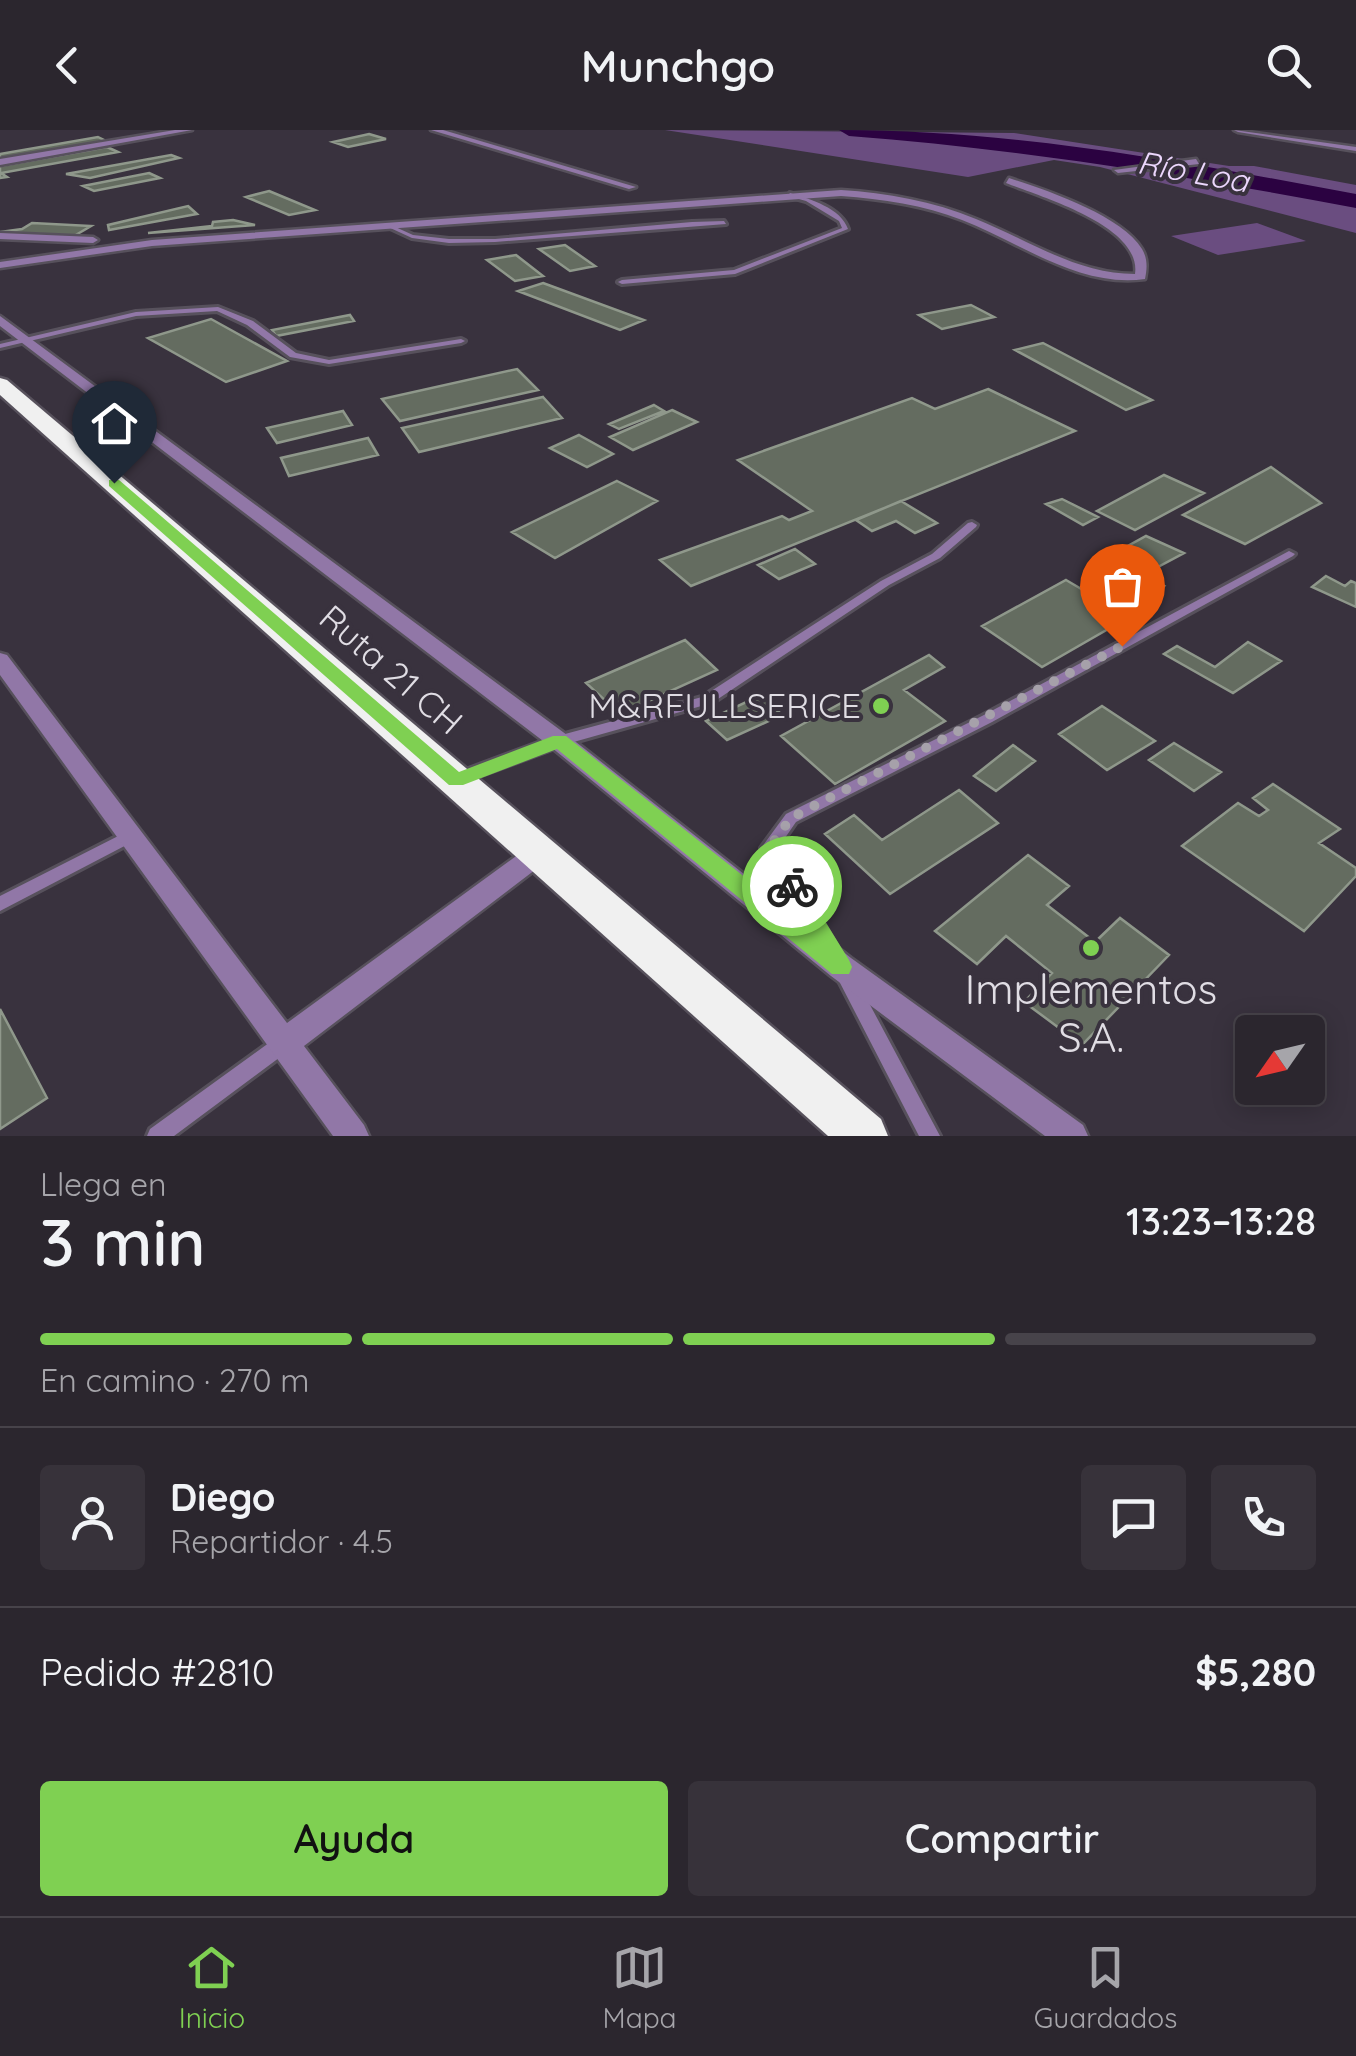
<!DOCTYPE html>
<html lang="es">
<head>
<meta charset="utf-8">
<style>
	body { margin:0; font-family:Quicksand,sans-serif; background:#37323a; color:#f1f3f6; height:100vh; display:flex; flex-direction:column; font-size:38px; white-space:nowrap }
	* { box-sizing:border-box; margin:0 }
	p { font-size:32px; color:#a6a5aa }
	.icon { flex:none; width:55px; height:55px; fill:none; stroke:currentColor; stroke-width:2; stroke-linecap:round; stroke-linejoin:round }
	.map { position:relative; height:1006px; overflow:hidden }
	.drawer { display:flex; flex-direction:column; background:#2b262e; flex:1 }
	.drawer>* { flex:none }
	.needle { width:65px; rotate:236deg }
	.buttons { position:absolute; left:1235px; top:885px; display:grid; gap:20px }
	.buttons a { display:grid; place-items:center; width:90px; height:90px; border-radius:10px; background:#2b262e; box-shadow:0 5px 25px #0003,0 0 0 2px #47434a; font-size:50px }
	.pin { position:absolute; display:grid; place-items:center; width:85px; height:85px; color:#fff; margin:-102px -42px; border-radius:50% 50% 50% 0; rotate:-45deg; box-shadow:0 0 10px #0007 }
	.pin .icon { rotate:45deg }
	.courier { position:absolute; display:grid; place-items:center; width:100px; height:100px; margin:-50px; border:8px solid #7fd052; border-radius:50%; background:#fff; color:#222; box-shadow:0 2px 12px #0007 }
	.head em { font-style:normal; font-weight:600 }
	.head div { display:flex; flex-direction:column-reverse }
	.head { display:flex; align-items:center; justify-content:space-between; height:170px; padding:0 40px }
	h1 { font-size:65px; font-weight:600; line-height:75px }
	.bar { display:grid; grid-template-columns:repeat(4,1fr); gap:15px 10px; align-content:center; height:120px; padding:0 40px }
	.bar i { height:12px; border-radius:8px; background:#47434a }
	.bar .current { background:#7fd052 }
	.bar p { grid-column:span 4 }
	.line { display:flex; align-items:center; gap:25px; padding:0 40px; border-top:2px solid #47434a }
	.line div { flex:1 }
	.round { display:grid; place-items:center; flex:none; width:105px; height:105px; border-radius:10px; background:#37323a }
	.button { display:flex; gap:20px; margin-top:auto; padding:20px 40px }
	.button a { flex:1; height:115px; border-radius:10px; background:#7fd052; color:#111; font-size:40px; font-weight:600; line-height:115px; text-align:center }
	.button a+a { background:#37323a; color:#f1f3f6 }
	header { display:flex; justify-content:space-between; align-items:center; height:130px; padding:0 40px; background:#2b262e; font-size:45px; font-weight:600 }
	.dock { display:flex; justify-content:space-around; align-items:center; height:140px; border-top:2px solid #47434a; background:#2b262e; font-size:28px; color:#a6a5aa }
	.dock a { display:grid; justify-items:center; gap:5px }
	.dock .current { color:#7fd052 }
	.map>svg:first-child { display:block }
	.green { fill:#6a4d80 }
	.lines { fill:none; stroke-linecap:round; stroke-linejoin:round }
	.river { fill:#2b0241; fill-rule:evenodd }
	.building { fill:#646c60; stroke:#8f988b; stroke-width:2.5 }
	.lane-casing { stroke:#57515c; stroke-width:6 }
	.street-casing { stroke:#57515c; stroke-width:5 }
	.highway-casing { stroke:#57515c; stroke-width:5 }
	.lane { fill:#9177a7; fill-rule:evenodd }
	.street { fill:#9177a7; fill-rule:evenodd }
	.highway { fill:#f0f0f0; fill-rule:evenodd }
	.route { fill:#7fd052 }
	.done { stroke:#a6a1aa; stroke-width:10; stroke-dasharray:0 18 }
	.poi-dot { fill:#7fd052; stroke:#39323e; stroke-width:4 }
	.labels { text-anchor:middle; stroke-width:8; stroke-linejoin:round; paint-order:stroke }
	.far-water-label { font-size:32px; font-style:italic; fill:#ecd7fd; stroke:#39323e }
	.street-label { font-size:35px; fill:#e0dde4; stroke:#39323e }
	.poi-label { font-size:35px; fill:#e0dde4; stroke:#39323e; text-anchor:end }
	.near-poi-label { font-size:42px; fill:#e0dde4; stroke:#39323e }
</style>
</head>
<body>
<header><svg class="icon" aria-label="back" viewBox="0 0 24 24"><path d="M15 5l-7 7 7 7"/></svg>Munchgo<svg class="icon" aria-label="search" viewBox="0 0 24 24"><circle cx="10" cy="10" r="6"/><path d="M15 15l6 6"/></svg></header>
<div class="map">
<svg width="1356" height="1006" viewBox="0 0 1356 1006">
	<rect width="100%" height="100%" fill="#39323e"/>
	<!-- green -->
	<path class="green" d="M 665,0 L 1014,3 L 1229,36 L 1254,36 L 1356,55 L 1356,103 L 1100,37 L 1054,30 L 968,47 Z
		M 1257,93 L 1306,111 L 1218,125 L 1171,106 Z"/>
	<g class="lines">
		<!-- river -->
		<path class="river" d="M 839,0 C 1014,0 1184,32 1356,64 L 1356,78 C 1187,46 1020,19 849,6 Z"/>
	</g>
	<!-- building -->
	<path class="building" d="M 369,4 L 386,9 L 348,17 L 333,12 Z
		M 98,7 L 106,11 L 0,29 L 0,24 Z
		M 107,17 L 118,22 L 1,43 L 7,47 L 0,48 L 0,36 Z
		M 171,25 L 179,28 L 90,48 L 66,44 Z
		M 149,43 L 160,48 L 94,61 L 83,56 Z
		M 269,61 L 315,80 L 289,85 L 246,67 Z
		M 188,76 L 197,84 L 109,100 L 108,95 Z
		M 233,90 L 255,95 L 148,103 L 212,96 L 213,92 Z
		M 32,93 L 91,96 L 74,106 L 0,102 L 22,99 Z
		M 565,115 L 595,136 L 570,141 L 539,119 Z
		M 516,125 L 543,146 L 515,151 L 487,130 Z
		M 543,153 L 644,190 L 620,200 L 518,161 Z
		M 971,175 L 994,187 L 942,199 L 919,185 Z
		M 350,185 L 354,191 L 276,206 L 272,200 Z
		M 211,189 L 287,231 L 226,252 L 148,208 Z
		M 1043,213 L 1152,270 L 1126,280 L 1015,220 Z
		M 517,239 L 538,260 L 400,291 L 382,269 Z
		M 988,259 L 1075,301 L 691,456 L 660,430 L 782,386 L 789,390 L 812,381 L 738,330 L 912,268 L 935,279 Z
		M 543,267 L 562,288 L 419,322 L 402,298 Z
		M 654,275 L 664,281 L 619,299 L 609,294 Z
		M 672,280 L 697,292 L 633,320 L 610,307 Z
		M 343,281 L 352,295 L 277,313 L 267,298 Z
		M 579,305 L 613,324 L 587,337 L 550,318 Z
		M 368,308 L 378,325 L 289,346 L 281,328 Z
		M 1271,337 L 1321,373 L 1245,414 L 1183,385 Z
		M 1164,345 L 1204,363 L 1135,400 L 1097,381 Z
		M 617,351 L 657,371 L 555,428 L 512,402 Z
		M 1062,369 L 1098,387 L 1083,395 L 1046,374 Z
		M 901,371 L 937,393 L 915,403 L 896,391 L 872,401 L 856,390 Z
		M 1146,406 L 1184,423 L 1143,445 L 1164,456 L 1146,468 L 1088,438 Z
		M 795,419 L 815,434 L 779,449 L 758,435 Z
		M 1326,446 L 1345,456 L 1351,451 L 1356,453 L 1356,477 L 1312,457 Z
		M 1066,450 L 1129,487 L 1042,537 L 982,496 Z
		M 685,510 L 717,540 L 620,584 L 586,553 Z
		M 1248,512 L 1281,531 L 1233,563 L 1164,524 L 1177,516 L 1215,537 Z
		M 929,525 L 944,537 L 904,560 L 945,591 L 835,654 L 781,606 Z
		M 761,565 L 782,585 L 727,610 L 706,591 Z
		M 1102,576 L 1155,611 L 1107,640 L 1059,604 Z
		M 1174,613 L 1221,642 L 1194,661 L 1149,630 Z
		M 1013,615 L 1035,631 L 996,661 L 974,646 Z
		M 1273,654 L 1340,699 L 1319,713 L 1356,738 L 1356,746 L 1304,801 L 1182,716 L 1238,673 L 1259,686 L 1268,680 L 1253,668 Z
		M 959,660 L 998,693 L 890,764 L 825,704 L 854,685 L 882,710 Z
		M 1028,725 L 1069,756 L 1047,775 L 1095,812 L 1120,788 L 1169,825 L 1082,915 L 1024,872 L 1052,843 L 1006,806 L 977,834 L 935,801 Z
		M 0,879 L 47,968 L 0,999 Z"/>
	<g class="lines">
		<!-- lane casing -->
		<g class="lane-casing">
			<path id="lane" d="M 790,63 C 810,69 841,78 848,99 L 735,144 L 622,154 L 618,152 L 622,150 L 734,140 L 842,98 L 839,91 L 806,71 L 788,66 Z
				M 724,91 L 726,94 L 495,112 L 449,113 L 412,108 L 386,96 L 391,95 L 413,105 L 449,109 L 495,109 L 692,92 Z
				M 218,177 L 253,191 L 296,223 L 329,230 L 461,209 L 465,211 L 461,213 L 329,234 L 290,227 L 247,195 L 217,181 L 136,186 L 0,218 L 0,214 L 136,182 Z
				M 972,392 L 977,395 L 976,397 L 940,428 L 889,455 L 712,573 L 563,615 L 460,653 L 455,652 L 453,648 L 455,644 L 554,607 L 702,567 L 881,451 L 932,424 L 968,393 Z
				M 1289,421 L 1295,424 L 1293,426 L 992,592 L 796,692 L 778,718 L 838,818 L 835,823 L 829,826 L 823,823 L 761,718 L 786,684 L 982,586 Z
				M 130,700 L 136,702 L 138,706 L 136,710 L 0,781 L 0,766 Z
				M 847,841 L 853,843 L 940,1006 L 919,1006 L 838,849 L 841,843 Z
				M 284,904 L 291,907 L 293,913 L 291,919 L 174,1006 L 147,1006 L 150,999 L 277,907 Z"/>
		</g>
		<!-- street casing -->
		<g class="street-casing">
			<path id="street" d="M 175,0 L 192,0 L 0,35 L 0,29 Z
				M 431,0 L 443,0 L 636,57 L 629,59 Z
				M 1234,0 L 1356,17 L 1356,21 L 1238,2 Z
				M 1196,29 L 1199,34 L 1118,43 L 1114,40 Z
				M 1009,48 C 1046,60 1121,85 1142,119 C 1148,129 1147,139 1145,149 C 1079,158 1021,113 962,90 C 923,75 883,69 841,66 L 152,116 L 0,138 L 0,132 L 152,110 L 841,60 C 887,63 933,71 976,89 C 1028,110 1077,144 1135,144 C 1142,96 1041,67 1006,53 Z
				M 0,103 L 93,107 L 98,110 L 93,113 L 0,109 Z
				M 0,186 L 567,605 L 851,828 L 1083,995 L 1088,1006 L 1045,1006 L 831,846 L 551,617 L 0,196 Z
				M 0,523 L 7,525 L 287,893 L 530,716 L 539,713 L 548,716 L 552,723 L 548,730 L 304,916 L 364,995 L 369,1006 L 333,1006 L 0,545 Z"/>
		</g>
		<!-- highway casing -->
		<g class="highway-casing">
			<path id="highway" d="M 0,248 L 7,250 L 881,989 L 888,1006 L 828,1006 L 0,265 Z"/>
		</g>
		<!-- lane -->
		<use href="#lane" class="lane"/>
		<!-- street -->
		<use href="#street" class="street"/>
		<!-- highway -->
		<use href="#highway" class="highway"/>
	</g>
	<!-- route -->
	<path class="route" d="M 109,350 L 119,350 L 459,642 L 553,606 L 566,606 L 803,793 L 781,756 L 792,747 L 799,749 L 849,830 L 852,837 L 849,844 L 832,844 L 557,619 L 463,655 L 449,655 L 109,356 Z"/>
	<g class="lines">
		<!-- done -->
		<path class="done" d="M 792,756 L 769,718 L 791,688 L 1122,516"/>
	</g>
	<!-- markers -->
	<g class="poi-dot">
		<circle cx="881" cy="576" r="10"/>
		<circle cx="1091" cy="818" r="10"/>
	</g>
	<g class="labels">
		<!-- far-water labels -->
		<g class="far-water-label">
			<text transform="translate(1193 42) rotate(10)" y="11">Río Loa</text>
		</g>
		<!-- street labels -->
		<g class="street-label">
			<text transform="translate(391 540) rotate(41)" y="12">Ruta 21 CH</text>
		</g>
		<!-- poi labels -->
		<g class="poi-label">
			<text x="861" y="588">M&amp;RFULLSERICE</text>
		</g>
		<!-- near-poi labels -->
		<g class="near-poi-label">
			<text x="1091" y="874">Implementos<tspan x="1091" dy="48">S.A.</tspan></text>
		</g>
	</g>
</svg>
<div class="buttons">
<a><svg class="needle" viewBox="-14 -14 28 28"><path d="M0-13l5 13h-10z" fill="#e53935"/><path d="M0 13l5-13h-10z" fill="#a6a5aa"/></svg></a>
</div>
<div class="pin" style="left:1122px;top:516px;background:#ea580c"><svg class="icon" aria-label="bag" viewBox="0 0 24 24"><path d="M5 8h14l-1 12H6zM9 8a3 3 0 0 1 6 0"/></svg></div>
<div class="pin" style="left:114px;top:353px;background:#1f2937"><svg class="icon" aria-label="home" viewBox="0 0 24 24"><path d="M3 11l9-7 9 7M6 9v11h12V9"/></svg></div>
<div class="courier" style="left:792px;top:756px"><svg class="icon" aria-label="bike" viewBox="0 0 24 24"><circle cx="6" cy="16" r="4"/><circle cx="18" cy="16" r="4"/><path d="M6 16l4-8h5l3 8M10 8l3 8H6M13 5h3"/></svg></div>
</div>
<section class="drawer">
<div class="head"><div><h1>3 min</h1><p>Llega en</p></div><em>13:23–13:28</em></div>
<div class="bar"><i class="current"></i><i class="current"></i><i class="current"></i><i></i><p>En camino · 270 m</p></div>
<div class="line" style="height:180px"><a class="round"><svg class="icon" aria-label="person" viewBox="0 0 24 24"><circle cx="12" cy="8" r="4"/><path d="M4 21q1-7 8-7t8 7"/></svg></a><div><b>Diego</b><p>Repartidor · 4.5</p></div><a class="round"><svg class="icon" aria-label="chat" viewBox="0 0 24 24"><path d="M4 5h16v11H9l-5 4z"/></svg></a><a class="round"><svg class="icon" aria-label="phone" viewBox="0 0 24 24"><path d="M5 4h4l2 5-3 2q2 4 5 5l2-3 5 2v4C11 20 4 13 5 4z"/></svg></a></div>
<div class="line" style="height:130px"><div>Pedido #2810</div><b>$5,280</b></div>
<div class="button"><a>Ayuda</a><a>Compartir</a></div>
</section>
<nav class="dock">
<a class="current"><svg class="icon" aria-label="home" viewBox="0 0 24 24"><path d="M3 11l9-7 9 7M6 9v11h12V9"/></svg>Inicio</a>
<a><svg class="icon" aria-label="map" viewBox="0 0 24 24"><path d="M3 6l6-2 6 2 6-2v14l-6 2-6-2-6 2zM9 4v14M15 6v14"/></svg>Mapa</a>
<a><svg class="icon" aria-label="saved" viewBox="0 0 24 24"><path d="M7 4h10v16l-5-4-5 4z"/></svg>Guardados</a>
</nav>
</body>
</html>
